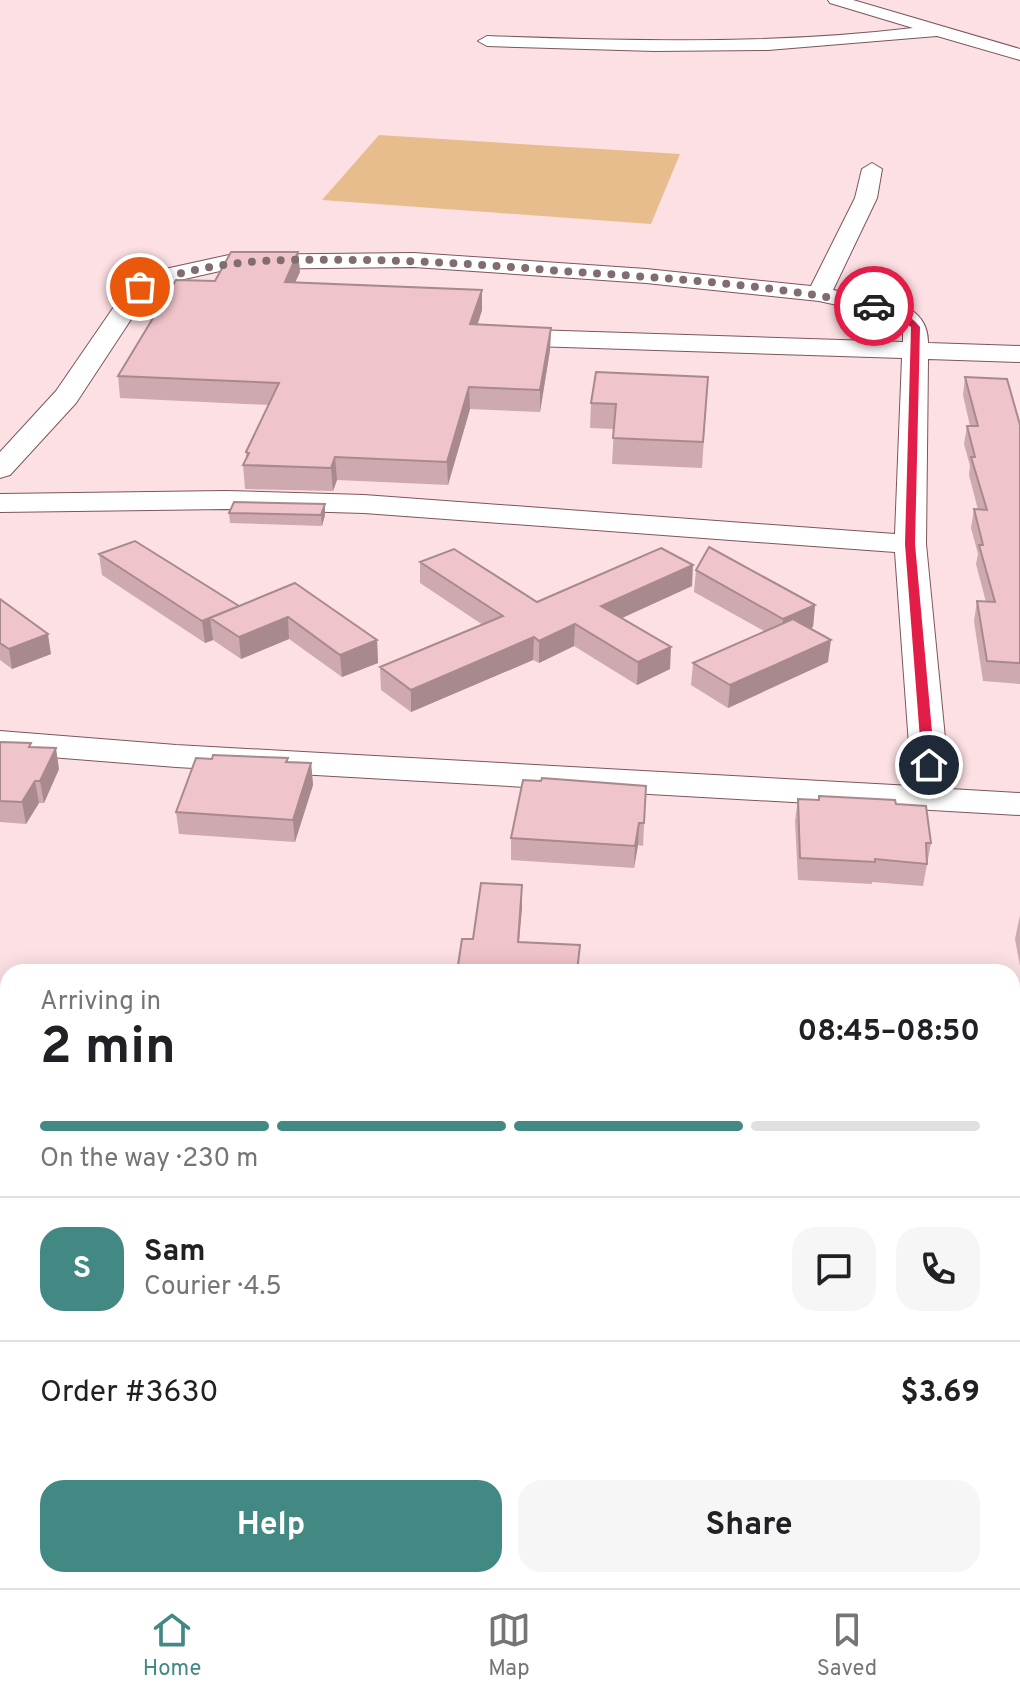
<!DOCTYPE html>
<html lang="en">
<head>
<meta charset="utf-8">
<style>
	body { margin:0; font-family:Overpass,sans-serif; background:#f6f6f6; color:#202124; height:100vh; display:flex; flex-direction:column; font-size:30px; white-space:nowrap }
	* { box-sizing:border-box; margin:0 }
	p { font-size:26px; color:#757577 }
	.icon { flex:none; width:44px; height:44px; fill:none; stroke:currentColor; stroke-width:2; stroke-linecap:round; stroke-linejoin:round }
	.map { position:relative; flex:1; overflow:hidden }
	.panel { position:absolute; left:0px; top:964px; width:1020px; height:624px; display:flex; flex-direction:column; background:#fff; border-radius:24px 24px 0 0; box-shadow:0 4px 20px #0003 }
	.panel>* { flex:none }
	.pin { position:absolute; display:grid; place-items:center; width:68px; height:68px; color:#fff; margin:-34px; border:4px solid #fff; border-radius:50%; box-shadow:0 2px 8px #0007 }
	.courier { position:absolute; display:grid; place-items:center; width:80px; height:80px; margin:-40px; border:6px solid #e11d48; border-radius:50%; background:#fff; color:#222; box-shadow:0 2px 10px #0007 }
	.overview em { font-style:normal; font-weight:700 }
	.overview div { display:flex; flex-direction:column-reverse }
	.overview { display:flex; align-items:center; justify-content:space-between; height:136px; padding:0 40px }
	h1 { font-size:52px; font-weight:700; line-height:60px }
	.bar { display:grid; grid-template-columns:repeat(4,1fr); gap:12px 8px; align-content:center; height:96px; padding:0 40px }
	.bar i { height:10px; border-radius:6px; background:#e0e0e0 }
	.bar .active { background:#428983 }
	.bar p { grid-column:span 4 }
	.line { display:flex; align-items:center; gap:20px; padding:0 40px; border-top:2px solid #e0e0e0 }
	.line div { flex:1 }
	.round { display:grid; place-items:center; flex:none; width:84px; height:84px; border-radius:24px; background:#f6f6f6 }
	.button { display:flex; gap:16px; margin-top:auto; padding:16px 40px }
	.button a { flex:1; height:92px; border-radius:24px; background:#428983; color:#fff; font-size:32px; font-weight:700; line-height:92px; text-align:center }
	.button a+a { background:#f6f6f6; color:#202124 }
	.menu { display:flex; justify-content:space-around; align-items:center; height:112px; border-top:2px solid #e0e0e0; background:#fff; font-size:22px; color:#757577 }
	.menu a { display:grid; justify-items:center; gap:4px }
	.menu .active { color:#428983 }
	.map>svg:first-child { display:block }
	.green { fill:#e8bd8e }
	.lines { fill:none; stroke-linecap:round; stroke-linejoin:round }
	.minor-casing { stroke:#7c565d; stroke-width:2 }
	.minor { fill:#fff; fill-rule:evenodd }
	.wall { fill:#cea9af }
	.shaded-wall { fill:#a8898e }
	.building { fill:#f0c4cb; stroke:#a8898e; stroke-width:2 }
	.route { fill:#e11d48 }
	.done { stroke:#816c70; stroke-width:8; stroke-dasharray:0 14.4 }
</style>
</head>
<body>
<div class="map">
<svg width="1020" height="1588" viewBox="0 0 1020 1588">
	<rect width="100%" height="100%" fill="#fce0e4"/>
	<!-- green -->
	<path class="green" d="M 379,135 L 680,154 L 651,224 L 322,200 Z"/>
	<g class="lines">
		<!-- minor casing -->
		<g class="minor-casing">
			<path id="minor" d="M 828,0 L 853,0 L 1020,49 L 1020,60 L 937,36 L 768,50 L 655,51 L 487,46 L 478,41 L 487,36 C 629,41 771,45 913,28 L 830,3 Z
				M 872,163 L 882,169 L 877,198 L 833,290 C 869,297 929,297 928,343 L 1020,346 L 1020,362 L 928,359 L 926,544 L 950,789 L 1020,793 L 1020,815 L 176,767 L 0,753 L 0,731 L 176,745 L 912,786 L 895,552 L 364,513 L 226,509 L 0,512 L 0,494 L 226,491 L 364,495 L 895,534 L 902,358 L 533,346 L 524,343 L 520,338 L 524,333 L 533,330 L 903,342 L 903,327 L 883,315 L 819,301 L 646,283 L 414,267 L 229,269 L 180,280 L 149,292 L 76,403 L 10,475 L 0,478 L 0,452 L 56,391 L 131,282 L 165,269 L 229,255 L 414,253 L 646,269 L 811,286 L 855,198 L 862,169 Z
				M 1020,1096 L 1020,1130 L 1012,1131 L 1012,1097 Z
				M 0,1179 L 8,1179 L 8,1217 L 0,1217 Z"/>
		</g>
		<!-- minor -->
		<use href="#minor" class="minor"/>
	</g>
	<!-- wall -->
	<path class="wall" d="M 298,252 L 300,272 L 295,282 L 482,290 L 482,310 L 477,325 L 551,328 L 550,350 L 540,412 L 470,409 L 448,485 L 337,480 L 333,491 L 245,489 L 243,465 L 246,459 L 246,452 L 269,405 L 120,398 L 118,376 L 215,281 Z
		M 708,377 L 702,468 L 612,464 L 614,429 L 590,428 L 591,403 Z
		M 965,377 L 1020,425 L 1020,684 L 983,681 L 974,621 L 977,601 L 986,602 L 976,564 L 978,554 L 971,528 L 974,509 L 978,510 L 969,475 L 970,466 L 964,444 L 967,426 L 970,426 L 963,395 Z
		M 229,513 L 325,515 L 322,526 L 230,523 Z
		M 99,554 L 239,606 L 295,583 L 377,640 L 378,663 L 342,677 L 289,639 L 241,659 L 213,640 L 205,643 L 102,575 Z
		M 420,562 L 537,602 L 692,586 L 622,618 L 670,669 L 637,685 L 574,646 L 539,663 L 533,660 L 411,712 L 381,690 L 380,667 L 483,625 L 420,583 Z
		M 696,570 L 815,605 L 813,627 L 810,628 L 828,662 L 728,708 L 691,685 L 693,663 L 764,631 L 694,592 Z
		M 0,599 L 51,654 L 12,669 L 0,660 Z
		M 0,742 L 32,747 L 59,769 L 44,803 L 39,803 L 26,824 L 0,822 Z
		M 288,758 L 288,762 L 311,763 L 313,785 L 295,842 L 179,834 L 176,812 L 212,759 Z
		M 646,786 L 643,846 L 638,845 L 634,868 L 511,860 L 511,838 Z
		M 798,799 L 896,804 L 931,843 L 923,886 L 872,882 L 872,884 L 798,880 L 795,821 Z
		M 1020,915 L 1020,966 L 1015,939 Z
		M 0,1451 L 8,1452 L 8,1580 L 29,1580 L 26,1588 L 0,1588 Z"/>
	<!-- shaded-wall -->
	<path class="shaded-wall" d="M 298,252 L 300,272 L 286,302 L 285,282 Z
		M 482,290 L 482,310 L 471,346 L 470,324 Z
		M 551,328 L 550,350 L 540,412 L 540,390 Z
		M 469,387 L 470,409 L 448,485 L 447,462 Z
		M 335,457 L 337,480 L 333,491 L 331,468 Z
		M 325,504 L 325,515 L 322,526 L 321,515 Z
		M 693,565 L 692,586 L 600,628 L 601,606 Z
		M 815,605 L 813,627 L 781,641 L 783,619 Z
		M 288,617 L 289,639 L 241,659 L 239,637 Z
		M 210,618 L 213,640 L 205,643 L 202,621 Z
		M 575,624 L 574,646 L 539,663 L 539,641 Z
		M 48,634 L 51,654 L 12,669 L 9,649 Z
		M 534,637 L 533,660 L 411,712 L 411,690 Z
		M 377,640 L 378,663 L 342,677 L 340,655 Z
		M 831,640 L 828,662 L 728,708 L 730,685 Z
		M 671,647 L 670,669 L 637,685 L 638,662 Z
		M 56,748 L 59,769 L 44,803 L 40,781 Z
		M 311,763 L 313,785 L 295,842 L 293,820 Z
		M 35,781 L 39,803 L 26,824 L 22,802 Z
		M 639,823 L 638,845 L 634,868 L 635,846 Z
		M 522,885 L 522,908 L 517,965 L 518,942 Z
		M 16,1580 L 29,1580 L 26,1588 L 18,1588 Z"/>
	<!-- building -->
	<path class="building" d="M 231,252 L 298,252 L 285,282 L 482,290 L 470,324 L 551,328 L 540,390 L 469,387 L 447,462 L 335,457 L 331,468 L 243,465 L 249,453 L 246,452 L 279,383 L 118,376 L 176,280 L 215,281 Z
		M 596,372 L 708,377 L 703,442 L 613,438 L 616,404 L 591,403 Z
		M 965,377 L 1007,379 L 1020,425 L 1020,663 L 987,661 L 977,601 L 995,602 L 979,545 L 983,545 L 974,509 L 987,510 L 971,457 L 975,457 L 967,426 L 978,426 Z
		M 234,502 L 325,504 L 321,515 L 229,513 Z
		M 135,541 L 239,606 L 202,621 L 99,554 Z
		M 709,547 L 815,605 L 783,619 L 696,570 Z
		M 661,548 L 693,565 L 601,606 L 671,647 L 638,662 L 575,624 L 539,641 L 534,637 L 411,690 L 380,667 L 503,616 L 420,562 L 454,549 L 537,602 Z
		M 295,583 L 377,640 L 340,655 L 288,617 L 239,637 L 210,618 Z
		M 0,599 L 48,634 L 9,649 L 0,643 Z
		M 793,619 L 831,640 L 730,685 L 693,663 Z
		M 0,742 L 31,743 L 29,747 L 56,748 L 40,781 L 35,781 L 22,802 L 0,801 Z
		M 213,755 L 288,758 L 286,762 L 311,763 L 293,820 L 176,812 L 196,758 L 212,759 Z
		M 542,778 L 646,786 L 644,823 L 639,823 L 635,846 L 511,838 L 523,780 L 541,781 Z
		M 819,796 L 895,800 L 896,804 L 926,806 L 931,843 L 926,843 L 927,864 L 875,859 L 875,862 L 800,858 L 798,799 L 819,800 Z
		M 481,883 L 522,885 L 518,942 L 580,945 L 577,972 L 457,972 L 462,939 L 473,939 Z
		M 0,1451 L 8,1452 L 8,1579 L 0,1579 Z"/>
	<!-- route -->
	<path class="route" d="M 874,303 C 893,307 908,312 920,327 L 915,544 L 935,765 L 929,769 L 922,765 L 905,544 L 911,327 L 888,311 L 871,308 Z"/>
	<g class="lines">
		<!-- done -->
		<path class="done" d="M 140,287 C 207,259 277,259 349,260 C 420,260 490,265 561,271 C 665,278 771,284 874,306"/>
	</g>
</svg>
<div class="pin" style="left:140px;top:287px;background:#ea580c"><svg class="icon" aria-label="bag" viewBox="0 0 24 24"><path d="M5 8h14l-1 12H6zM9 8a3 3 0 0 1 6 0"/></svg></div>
<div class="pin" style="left:929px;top:765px;background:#1f2937"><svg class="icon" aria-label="home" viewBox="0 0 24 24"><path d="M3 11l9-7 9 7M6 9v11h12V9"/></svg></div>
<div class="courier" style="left:874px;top:306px"><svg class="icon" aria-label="car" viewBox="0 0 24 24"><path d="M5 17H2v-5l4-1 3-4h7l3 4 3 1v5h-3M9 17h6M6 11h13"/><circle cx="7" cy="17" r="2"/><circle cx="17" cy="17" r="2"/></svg></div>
<section class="panel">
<div class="overview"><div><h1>2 min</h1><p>Arriving in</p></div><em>08:45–08:50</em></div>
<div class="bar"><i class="active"></i><i class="active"></i><i class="active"></i><i></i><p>On the way · 230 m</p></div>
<div class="line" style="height:144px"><b class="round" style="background:#428983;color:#fff">S</b><div><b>Sam</b><p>Courier · 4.5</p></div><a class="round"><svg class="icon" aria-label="chat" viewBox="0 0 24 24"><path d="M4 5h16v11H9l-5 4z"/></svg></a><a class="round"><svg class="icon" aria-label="phone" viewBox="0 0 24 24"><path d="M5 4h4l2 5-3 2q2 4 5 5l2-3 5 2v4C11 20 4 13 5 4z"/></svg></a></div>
<div class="line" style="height:104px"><div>Order #3630</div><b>$3.69</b></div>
<div class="button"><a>Help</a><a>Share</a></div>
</section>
</div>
<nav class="menu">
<a class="active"><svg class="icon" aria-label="home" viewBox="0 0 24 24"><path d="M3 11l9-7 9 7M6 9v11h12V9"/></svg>Home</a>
<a><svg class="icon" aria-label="map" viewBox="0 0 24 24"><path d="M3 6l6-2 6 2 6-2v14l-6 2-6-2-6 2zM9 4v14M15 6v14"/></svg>Map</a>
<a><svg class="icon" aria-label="saved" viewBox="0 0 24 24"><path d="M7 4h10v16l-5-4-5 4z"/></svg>Saved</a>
</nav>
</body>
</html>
